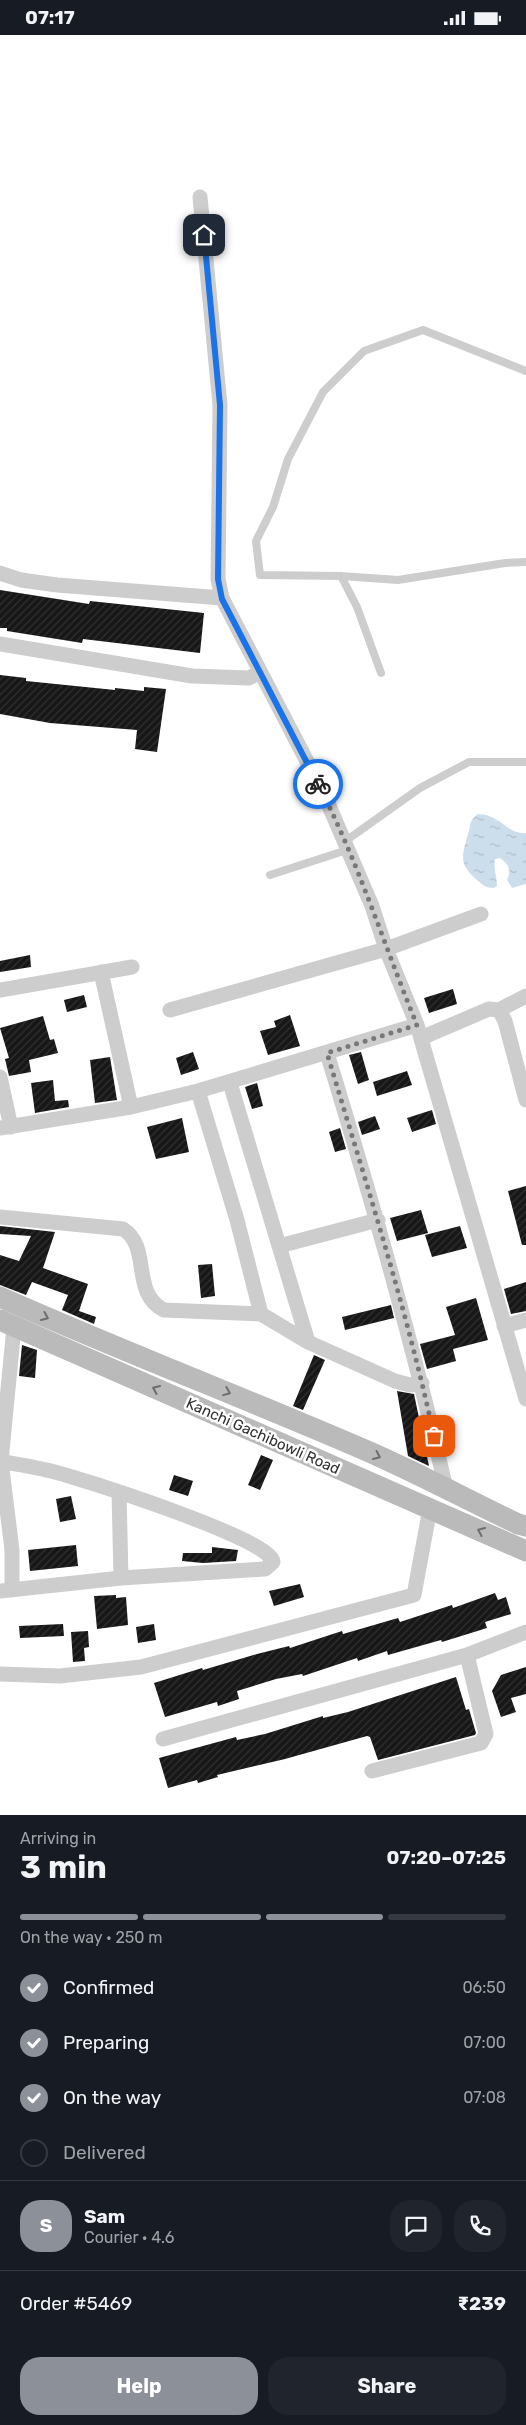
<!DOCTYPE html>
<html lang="en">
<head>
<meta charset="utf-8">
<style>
	body { margin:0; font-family:Rubik,sans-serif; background:#20242c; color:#f1f3f6; height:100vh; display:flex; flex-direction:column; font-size:19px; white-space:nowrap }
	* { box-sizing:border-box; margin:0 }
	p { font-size:16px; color:#9ea1a6 }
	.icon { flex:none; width:28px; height:28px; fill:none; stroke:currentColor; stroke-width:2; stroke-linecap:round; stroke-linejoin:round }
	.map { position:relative; height:1780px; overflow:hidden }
	.sheet { display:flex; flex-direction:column; background:#171b24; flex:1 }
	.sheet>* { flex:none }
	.pin { position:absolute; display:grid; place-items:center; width:42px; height:42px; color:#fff; margin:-21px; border-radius:10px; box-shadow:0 2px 8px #0006 }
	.courier { position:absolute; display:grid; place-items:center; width:50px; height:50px; margin:-25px; border:4px solid #1a73e8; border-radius:50%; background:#fff; color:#222; box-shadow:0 1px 6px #0007 }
	.headline em { font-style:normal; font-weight:700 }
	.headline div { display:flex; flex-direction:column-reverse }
	.headline { display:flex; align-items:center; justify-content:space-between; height:85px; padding:0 20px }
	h1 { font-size:32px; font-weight:700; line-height:38px }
	.bar { display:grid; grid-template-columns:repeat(4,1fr); gap:8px 5px; align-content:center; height:60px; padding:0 20px }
	.bar i { height:6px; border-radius:4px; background:#363941 }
	.bar .active { background:#8c9099 }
	.bar p { grid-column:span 4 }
	.line { display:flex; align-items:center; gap:12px; padding:0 20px; border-top:1px solid #363941 }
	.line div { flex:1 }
	.round { display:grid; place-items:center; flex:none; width:52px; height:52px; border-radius:20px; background:#20242c }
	ol { padding:0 20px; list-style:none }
	li { display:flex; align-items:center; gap:15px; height:55px }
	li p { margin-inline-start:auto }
	li .icon { padding:5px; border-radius:50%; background:#8c9099; color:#fff; stroke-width:4 }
	li:last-child { color:#9ea1a6 }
	li i { width:28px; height:28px; border:2px solid #363941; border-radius:50% }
	.button { display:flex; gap:10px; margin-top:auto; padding:10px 20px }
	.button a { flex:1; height:58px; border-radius:20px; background:#8c9099; color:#fff; font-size:20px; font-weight:700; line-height:58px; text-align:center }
	.button a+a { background:#20242c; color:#f1f3f6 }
	.status { display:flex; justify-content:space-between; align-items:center; height:35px; padding:0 25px; background:#171b24; direction:ltr }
	.status svg { height:14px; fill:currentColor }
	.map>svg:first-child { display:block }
	.water { fill:url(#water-ripples) }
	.building { fill:url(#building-hatch) }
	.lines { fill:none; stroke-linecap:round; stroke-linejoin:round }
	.service { stroke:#cdcdcd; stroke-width:8 }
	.minor { stroke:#cdcdcd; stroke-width:15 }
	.secondary { stroke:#bababa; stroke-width:21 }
	.oneway { stroke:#6e6e6e }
	.done { stroke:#787878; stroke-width:5; stroke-dasharray:0 9 }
	.route { stroke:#1a73e8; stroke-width:6 }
	.labels { text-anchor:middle; stroke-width:5; stroke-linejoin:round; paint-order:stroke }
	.street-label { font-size:15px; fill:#303030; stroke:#fff }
</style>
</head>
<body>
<div class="status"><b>07:17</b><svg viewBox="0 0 49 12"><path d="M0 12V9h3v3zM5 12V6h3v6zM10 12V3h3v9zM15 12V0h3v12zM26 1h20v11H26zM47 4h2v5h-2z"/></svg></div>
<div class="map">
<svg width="526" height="1780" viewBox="0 0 526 1780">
	<defs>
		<pattern id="water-ripples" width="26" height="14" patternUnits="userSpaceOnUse" patternTransform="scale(1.25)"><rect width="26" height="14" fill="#ccddeb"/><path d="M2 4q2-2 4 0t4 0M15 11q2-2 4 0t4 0" fill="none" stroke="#b0beca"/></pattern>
		<pattern id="building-hatch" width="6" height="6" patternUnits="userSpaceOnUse" patternTransform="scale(1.25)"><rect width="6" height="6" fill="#171717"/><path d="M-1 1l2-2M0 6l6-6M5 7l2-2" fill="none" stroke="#303030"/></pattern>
	</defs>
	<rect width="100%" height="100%" fill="#fff"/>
	<!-- water -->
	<path class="water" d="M 478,779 C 502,780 507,800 526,798 L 526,849 L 512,853 L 507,845 C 512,834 508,829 500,823 L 495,824 C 493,831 497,843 497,851 L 494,853 C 486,853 483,850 477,845 C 458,829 462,821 468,799 C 471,789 469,785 478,779 Z"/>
	<!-- building -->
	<path class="building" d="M 0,555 L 89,569 L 90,566 L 204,578 L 200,618 L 83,604 L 82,608 L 7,596 L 7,593 L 0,593 Z
		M 0,640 L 26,643 L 26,646 L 115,655 L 115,653 L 144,656 L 144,652 L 166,654 L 157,717 L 135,714 L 137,695 L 50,688 L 0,679 Z
		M 30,920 L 31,932 L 0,937 L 0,926 Z
		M 453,954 L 457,969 L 429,978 L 424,963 Z
		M 84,960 L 87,972 L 67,977 L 64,965 Z
		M 290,980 L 300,1011 L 268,1020 L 260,996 L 276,992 L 274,986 Z
		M 43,981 L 50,1005 L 54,1004 L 58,1018 L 29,1025 L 31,1037 L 9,1041 L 5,1024 L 9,1023 L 0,993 Z
		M 193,1017 L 199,1034 L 181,1040 L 176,1023 Z
		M 361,1017 L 369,1045 L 358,1049 L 349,1020 Z
		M 110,1022 L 117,1065 L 95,1068 L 90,1025 Z
		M 407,1036 L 412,1050 L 377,1061 L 373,1047 Z
		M 53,1045 L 55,1066 L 68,1065 L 69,1072 L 35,1078 L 31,1048 Z
		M 257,1048 L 263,1071 L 252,1074 L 245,1052 Z
		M 432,1075 L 436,1089 L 412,1097 L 407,1083 Z
		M 375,1081 L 380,1094 L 362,1100 L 358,1087 Z
		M 182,1083 L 189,1117 L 156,1124 L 147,1092 Z
		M 340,1093 L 346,1114 L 335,1117 L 329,1097 Z
		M 526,1151 L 526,1210 L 522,1210 L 508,1156 Z
		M 421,1175 L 428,1198 L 397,1206 L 390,1183 Z
		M 0,1191 L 55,1197 L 43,1233 L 88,1249 L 79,1276 L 96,1282 L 94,1289 L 62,1275 L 68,1260 L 32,1247 L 26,1260 L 0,1250 L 0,1220 L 19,1226 L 31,1201 L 0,1199 Z
		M 460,1191 L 467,1213 L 432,1222 L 425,1200 Z
		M 212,1229 L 215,1261 L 201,1263 L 198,1230 Z
		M 526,1247 L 526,1276 L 511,1279 L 504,1254 Z
		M 476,1263 L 488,1305 L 453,1314 L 456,1326 L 427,1334 L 420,1309 L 455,1300 L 446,1272 Z
		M 391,1270 L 394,1283 L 345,1295 L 342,1282 Z
		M 22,1310 L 37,1315 L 35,1343 L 19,1341 Z
		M 314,1320 L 325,1325 L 303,1375 L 318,1381 L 293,1371 Z
		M 397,1356 L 414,1359 L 429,1431 L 408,1421 Z
		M 261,1420 L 273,1425 L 260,1455 L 248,1450 Z
		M 174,1440 L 193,1446 L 188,1461 L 169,1455 Z
		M 71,1461 L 76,1484 L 60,1487 L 56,1464 Z
		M 76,1510 L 78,1531 L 30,1536 L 28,1515 Z
		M 212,1512 L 238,1515 L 236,1526 L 203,1528 L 182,1526 L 183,1518 L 212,1518 Z
		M 300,1549 L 304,1562 L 274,1571 L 269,1556 Z
		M 495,1558 L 498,1565 L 506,1562 L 511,1579 L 485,1587 L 487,1593 L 442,1607 L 441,1605 L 388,1620 L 387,1616 L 358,1626 L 357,1623 L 303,1641 L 302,1639 L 276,1644 L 237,1656 L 239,1664 L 218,1671 L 217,1667 L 165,1682 L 154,1648 L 202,1633 L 203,1635 L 257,1619 L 289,1611 L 290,1613 L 342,1596 L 343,1599 L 398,1583 L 400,1587 L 452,1570 L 453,1573 Z
		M 116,1560 L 116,1563 L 126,1562 L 128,1590 L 97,1594 L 94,1561 Z
		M 63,1589 L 64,1601 L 20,1603 L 19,1591 Z
		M 154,1589 L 156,1605 L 138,1608 L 136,1592 Z
		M 88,1596 L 89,1612 L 84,1613 L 85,1626 L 73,1627 L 71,1597 Z
		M 526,1632 L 526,1659 L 511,1663 L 516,1677 L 501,1682 L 492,1656 L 501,1640 Z
		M 456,1642 L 466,1675 L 469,1674 L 476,1698 L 475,1700 L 378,1725 L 370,1702 L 367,1701 L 285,1724 L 217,1740 L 218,1742 L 198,1748 L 197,1745 L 168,1753 L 159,1723 L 236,1702 L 237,1705 L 265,1699 L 323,1681 L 323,1683 L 348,1677 Z"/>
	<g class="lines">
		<!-- service -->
		<path class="service" d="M 526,336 L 423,295 L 364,316 L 323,357 L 288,424 L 273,472 L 256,506 L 260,540 L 341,541 L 398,545 L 505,528 L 526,527
			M 341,541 L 357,572 L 381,638
			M 344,807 L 420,753 L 469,727 L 526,727
			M 270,840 L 347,815"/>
		<!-- minor -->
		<path class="minor" d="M 200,162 L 220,370 L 218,544 L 222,563
			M 0,538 L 21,545 L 57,550 L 222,563 L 324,759 L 372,871 L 386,914 L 417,990 L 526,1364
			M 0,609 L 192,641 L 249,643 L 260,637
			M 101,937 L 131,1072
			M 0,955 L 132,932
			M 170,975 L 386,914 L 481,879
			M 499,975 L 505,986 L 526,1065
			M 421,1003 L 489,974 L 499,975 L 526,961
			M 327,1018 C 371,1162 413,1307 446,1454
			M 0,1042 L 11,1092
			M 230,1048 L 308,1307
			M 198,1056 L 237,1185 L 261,1279
			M 0,1093 L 131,1072 L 198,1056 L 417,990
			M 0,1182 L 123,1194 C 152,1212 130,1258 164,1275 L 261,1279 L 308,1307 L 395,1346 L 410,1350 L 422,1348
			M 279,1211 L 378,1185
			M 504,1291 L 526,1285
			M 119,1457 L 121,1543
			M 12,1555 L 12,1515 L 1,1426 L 14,1292
			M 0,1556 L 121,1543 L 265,1534 L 273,1527 C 272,1505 99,1450 72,1442 C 49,1434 25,1431 1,1426
			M 0,1639 L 60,1641 L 141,1632 L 414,1560 L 430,1473
			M 163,1704 L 467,1620 L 526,1597
			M 372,1736 L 481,1708 L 486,1699 L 467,1620"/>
		<!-- secondary -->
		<path class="secondary" d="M 0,1262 C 124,1317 250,1365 374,1419 C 423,1441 470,1466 518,1489 L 526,1491
			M 0,1285 L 526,1516"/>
	</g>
	<!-- one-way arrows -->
	<defs><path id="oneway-chevron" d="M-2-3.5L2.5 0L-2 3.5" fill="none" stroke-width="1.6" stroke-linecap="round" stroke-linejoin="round" transform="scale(1.25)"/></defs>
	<g class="oneway">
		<use href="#oneway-chevron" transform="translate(45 1282) rotate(24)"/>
		<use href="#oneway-chevron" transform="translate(156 1354) rotate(-156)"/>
		<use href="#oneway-chevron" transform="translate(227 1357) rotate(22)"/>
		<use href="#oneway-chevron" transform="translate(377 1421) rotate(25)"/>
		<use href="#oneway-chevron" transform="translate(481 1496) rotate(-156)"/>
	</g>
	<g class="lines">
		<!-- done -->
		<path class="done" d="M 318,749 C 358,826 384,910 417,990 L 327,1018 C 365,1145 406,1271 434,1401"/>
		<!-- route -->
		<path class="route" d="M 204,200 L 220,370 L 218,544 L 222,564 L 318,749"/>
	</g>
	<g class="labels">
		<!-- street labels -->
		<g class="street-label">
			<text transform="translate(263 1401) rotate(24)" y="5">Kanchi Gachibowli Road</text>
		</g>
	</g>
</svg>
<div class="pin" style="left:434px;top:1401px;background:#ea580c"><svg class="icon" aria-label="bag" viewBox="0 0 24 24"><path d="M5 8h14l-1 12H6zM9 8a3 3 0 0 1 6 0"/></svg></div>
<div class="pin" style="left:204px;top:200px;background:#1f2937"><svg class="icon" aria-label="home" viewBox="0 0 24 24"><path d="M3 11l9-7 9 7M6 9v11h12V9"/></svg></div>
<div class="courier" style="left:318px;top:749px"><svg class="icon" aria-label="bike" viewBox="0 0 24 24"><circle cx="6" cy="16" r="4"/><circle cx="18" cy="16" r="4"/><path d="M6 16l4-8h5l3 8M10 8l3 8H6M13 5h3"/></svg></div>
</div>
<section class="sheet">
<div class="headline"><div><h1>3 min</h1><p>Arriving in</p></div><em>07:20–07:25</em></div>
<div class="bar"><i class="active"></i><i class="active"></i><i class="active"></i><i></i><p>On the way · 250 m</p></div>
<ol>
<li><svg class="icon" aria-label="check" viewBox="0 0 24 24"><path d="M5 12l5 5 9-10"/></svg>Confirmed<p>06:50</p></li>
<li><svg class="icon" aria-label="check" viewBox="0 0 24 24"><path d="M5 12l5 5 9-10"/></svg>Preparing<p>07:00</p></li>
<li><svg class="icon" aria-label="check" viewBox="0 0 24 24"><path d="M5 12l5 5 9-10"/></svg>On the way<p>07:08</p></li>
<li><i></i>Delivered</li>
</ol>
<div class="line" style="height:90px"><b class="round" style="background:#8c9099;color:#fff">S</b><div><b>Sam</b><p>Courier · 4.6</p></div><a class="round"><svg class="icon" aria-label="chat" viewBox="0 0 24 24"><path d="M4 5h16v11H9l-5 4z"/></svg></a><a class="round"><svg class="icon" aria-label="phone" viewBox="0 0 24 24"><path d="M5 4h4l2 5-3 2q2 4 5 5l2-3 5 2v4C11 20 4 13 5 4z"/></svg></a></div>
<div class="line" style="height:65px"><div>Order #5469</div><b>₹239</b></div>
<div class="button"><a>Help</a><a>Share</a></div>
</section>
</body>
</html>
